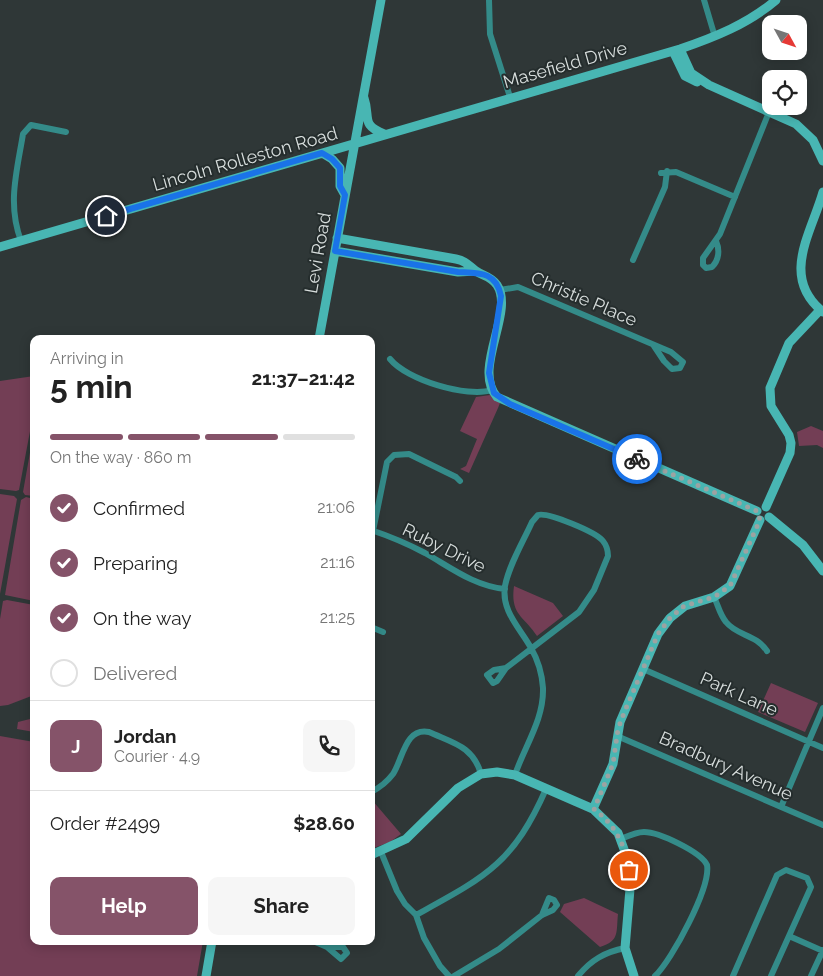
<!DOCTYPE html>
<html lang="en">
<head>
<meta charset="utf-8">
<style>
	body { margin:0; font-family:Raleway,sans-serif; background:#f6f6f6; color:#222; height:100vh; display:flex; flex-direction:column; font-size:19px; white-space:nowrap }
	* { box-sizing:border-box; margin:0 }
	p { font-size:16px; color:#767676 }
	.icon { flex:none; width:28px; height:28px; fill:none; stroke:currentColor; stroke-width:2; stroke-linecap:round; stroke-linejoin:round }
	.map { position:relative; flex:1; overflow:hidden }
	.details { position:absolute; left:30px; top:335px; width:345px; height:610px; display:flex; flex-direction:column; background:#fff; border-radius:10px; box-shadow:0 2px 12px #0003 }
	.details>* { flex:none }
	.needle { width:32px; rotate:130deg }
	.buttons { position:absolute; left:762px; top:15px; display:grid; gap:10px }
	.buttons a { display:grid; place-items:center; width:45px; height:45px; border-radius:10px; background:#fff; box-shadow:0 2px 12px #0003; font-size:25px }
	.pin { position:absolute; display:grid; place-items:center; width:42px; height:42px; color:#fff; margin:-21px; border:2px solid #fff; border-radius:50%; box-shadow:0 1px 5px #0007 }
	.courier { position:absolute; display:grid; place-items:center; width:50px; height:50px; margin:-25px; border:4px solid #1a73e8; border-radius:50%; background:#fff; color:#222; box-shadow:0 1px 6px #0007 }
	.head em { font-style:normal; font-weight:700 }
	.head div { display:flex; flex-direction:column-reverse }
	.head { display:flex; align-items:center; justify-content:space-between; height:85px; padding:0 20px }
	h1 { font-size:32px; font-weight:700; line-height:38px }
	.bar { display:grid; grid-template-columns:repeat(4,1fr); gap:8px 5px; align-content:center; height:60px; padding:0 20px }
	.bar i { height:6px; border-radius:4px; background:#e0e0e0 }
	.bar .selected { background:#855369 }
	.bar p { grid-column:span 4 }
	.line { display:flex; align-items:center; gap:12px; padding:0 20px; border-top:1px solid #e0e0e0 }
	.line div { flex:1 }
	.round { display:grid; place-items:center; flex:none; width:52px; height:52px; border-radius:10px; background:#f6f6f6 }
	ol { padding:0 20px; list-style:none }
	li { display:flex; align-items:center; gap:15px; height:55px }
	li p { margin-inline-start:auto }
	li .icon { padding:5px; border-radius:50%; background:#855369; color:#fff; stroke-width:4 }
	li:last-child { color:#767676 }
	li i { width:28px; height:28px; border:2px solid #e0e0e0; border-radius:50% }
	.action { display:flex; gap:10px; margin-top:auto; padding:10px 20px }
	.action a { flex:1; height:58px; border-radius:10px; background:#855369; color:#fff; font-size:20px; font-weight:700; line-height:58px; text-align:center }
	.action a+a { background:#f6f6f6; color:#222 }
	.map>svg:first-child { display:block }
	.green { fill:#733e55 }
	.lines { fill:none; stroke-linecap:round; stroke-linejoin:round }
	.street { stroke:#348b89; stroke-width:6 }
	.secondary { stroke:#48b6b3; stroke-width:9 }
	.done { stroke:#9ca3a2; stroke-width:5; stroke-dasharray:0 9 }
	.route { stroke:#1a73e8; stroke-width:6 }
	.labels { text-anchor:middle; stroke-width:4; stroke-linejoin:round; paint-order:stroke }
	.street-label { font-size:18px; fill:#d7dddc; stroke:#252d2d }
</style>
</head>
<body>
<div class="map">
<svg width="823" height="976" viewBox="0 0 823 976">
	<rect width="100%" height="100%" fill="#2f3737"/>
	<!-- green -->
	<path class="green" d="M 34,376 L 34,410 L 19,490 L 16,491 L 0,489 L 0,381 Z
		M 490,395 L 500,403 L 498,408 L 469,473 L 460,469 L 466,466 L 477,439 L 460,431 L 476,397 Z
		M 811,426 L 823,431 L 823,448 L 817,445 L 799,446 L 797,432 Z
		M 34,430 L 34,496 L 25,495 L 23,492 Z
		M 0,494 L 14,496 L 17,499 L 0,594 Z
		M 26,497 L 34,499 L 34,601 L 5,595 L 21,500 Z
		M 514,586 L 553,603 L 563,616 L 537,636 C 524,616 510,615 514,586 Z
		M 7,600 L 34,605 L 34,695 L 8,705 L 0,706 L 0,619 L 3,601 Z
		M 771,683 L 818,703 L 805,732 L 758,712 Z
		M 34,718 L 34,732 L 17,729 L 18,722 Z
		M 0,736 L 34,742 L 34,941 L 203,941 L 197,976 L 0,976 Z
		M 372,800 L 401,834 L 390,842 L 371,849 Z
		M 584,898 L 618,914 C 616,932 620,941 600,947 L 560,912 L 564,904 Z"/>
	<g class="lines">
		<!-- street -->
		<path class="street" d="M 489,0 L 490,34 L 510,97
			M 704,0 L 715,37
			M 661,173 L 676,172 L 735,197
			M 21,241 C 7,204 17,171 23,134 L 31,125 L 66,132
			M 716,241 C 720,250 719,260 712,267 L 706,268 L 703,265 L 703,258 L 720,234 L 769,112
			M 633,260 L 665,187 L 667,171
			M 500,290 L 518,287 L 671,352 L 683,362 L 680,368 L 672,369 L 664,361 L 654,346
			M 390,359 C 407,380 467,398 492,390
			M 371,530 C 389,536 408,544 425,553 C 450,567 474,586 505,589
			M 373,531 L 387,462 L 394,455 L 409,454 L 456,477 L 460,481
			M 714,597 C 718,605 720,615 726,622 C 737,636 756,634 767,651
			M 371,627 L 383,632
			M 506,668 L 494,670 L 487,675 L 493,683 L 497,681 L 506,668 L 579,612 L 594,590 L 608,556 C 608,551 607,546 603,541 C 596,532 548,512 538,515 L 532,522 C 523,542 509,565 505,586 C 501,611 520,628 531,648 C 538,660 542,674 543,688 C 544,720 524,747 515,775
			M 643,669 L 823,748
			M 617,736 L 823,825
			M 371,792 C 379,788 387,782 393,774 C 403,759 405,727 429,732 C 453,743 473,746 481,774
			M 781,807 L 823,708
			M 621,839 C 628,836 636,832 644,832 C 659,832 701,852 707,865 C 711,887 672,960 655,976
			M 381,852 L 397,891 L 405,904 L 416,915 L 424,938 L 440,966 L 449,976
			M 416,915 C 485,877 513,864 546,789
			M 789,936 L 823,951
			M 313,941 L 327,947 L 341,959 L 347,953 L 343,947 L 327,947
			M 454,976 L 499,949 L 542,915 L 553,910 L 557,905 L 554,900 L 549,898 L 542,915
			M 578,976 C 591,960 605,952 625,948
			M 733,976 L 777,875 L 786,870 L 807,878 L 811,887 L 771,976
			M 811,976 L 823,950"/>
		<!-- secondary -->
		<path class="secondary" d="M 680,49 L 691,73 L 709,85 L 796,124 L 813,140 L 823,161
			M 673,51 L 685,76 L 697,82
			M 364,98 C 371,118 360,124 384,134
			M 322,153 L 332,159 L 340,168 L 340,186 L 345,195
			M 823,192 C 811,234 780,277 823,312
			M 337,238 L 456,259 C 466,261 468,265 476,271 C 483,276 491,276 497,285 C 515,312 472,369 497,397 L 757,511
			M 0,247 L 680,49 C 715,37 748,24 776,0
			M 335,251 L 458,272 L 476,271
			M 319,339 L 381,0
			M 766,507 L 790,453 L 791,443 L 789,435 L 771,406 L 770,388 L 789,343 L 820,310
			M 769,517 L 803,545 L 823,571
			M 593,809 L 613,764 L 620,722 L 658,634 L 670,618 L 685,606 L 714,597 L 730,586 L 760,520
			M 371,855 L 406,839 L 458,788 L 481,774 L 497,772 L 515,775 L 593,809 L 618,833 L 628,860 L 630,889 L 625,948 L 634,976
			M 206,976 L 212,941"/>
	</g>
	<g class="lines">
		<!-- done -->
		<path class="done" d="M 629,870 C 625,844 615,825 594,809 L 613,764 L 618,729 L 624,713 L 658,634 L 670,618 L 684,606 L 714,597 L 730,586 L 760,520 L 757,511 L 637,459"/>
		<!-- route -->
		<path class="route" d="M 106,216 L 322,153 L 332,159 L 340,168 L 340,186 L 345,195 L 335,251 L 458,272 C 478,273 496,271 501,296 L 489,373 L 494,393 L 510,404 L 637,459"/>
	</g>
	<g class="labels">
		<!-- street labels -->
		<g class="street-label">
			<text transform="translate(565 65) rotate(-16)" y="6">Masefield Drive</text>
			<text transform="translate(245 159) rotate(-16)" y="6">Lincoln Rolleston Road</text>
			<text transform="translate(318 253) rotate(-80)" y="6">Levi Road</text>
			<text transform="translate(584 299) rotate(23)" y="6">Christie Place</text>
			<text transform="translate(444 548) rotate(26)" y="6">Ruby Drive</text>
			<text transform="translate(739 694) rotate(24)" y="6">Park Lane</text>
			<text transform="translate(726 766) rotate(24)" y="6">Bradbury Avenue</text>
		</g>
	</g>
</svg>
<div class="buttons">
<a><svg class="needle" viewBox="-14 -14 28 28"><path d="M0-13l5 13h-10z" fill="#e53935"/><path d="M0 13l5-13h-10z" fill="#767676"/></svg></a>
<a><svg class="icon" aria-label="locate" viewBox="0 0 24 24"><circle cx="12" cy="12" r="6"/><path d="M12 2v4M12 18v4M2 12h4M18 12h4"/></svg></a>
</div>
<div class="pin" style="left:629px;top:870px;background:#ea580c"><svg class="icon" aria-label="bag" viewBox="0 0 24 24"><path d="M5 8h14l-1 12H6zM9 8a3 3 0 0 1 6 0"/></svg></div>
<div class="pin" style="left:106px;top:216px;background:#1f2937"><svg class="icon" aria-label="home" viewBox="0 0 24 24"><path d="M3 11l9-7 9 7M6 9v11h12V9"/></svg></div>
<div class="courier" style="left:637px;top:459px"><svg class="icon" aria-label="bike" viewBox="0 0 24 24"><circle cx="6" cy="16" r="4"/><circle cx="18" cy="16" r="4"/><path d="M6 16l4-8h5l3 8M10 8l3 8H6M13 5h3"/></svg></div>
<section class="details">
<div class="head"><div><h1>5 min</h1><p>Arriving in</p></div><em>21:37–21:42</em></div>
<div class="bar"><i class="selected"></i><i class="selected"></i><i class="selected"></i><i></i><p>On the way · 860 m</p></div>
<ol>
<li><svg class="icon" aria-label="check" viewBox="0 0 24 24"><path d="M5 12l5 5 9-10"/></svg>Confirmed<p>21:06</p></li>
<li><svg class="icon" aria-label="check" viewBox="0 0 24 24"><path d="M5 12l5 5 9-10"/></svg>Preparing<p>21:16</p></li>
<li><svg class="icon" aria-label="check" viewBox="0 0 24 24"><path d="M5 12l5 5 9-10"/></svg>On the way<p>21:25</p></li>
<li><i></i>Delivered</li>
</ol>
<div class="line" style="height:90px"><b class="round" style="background:#855369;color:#fff">J</b><div><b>Jordan</b><p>Courier · 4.9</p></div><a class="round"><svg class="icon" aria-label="phone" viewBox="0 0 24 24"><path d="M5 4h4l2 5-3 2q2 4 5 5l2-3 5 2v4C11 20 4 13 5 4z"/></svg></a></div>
<div class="line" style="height:65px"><div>Order #2499</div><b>$28.60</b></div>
<div class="action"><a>Help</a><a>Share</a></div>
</section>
</div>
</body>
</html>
